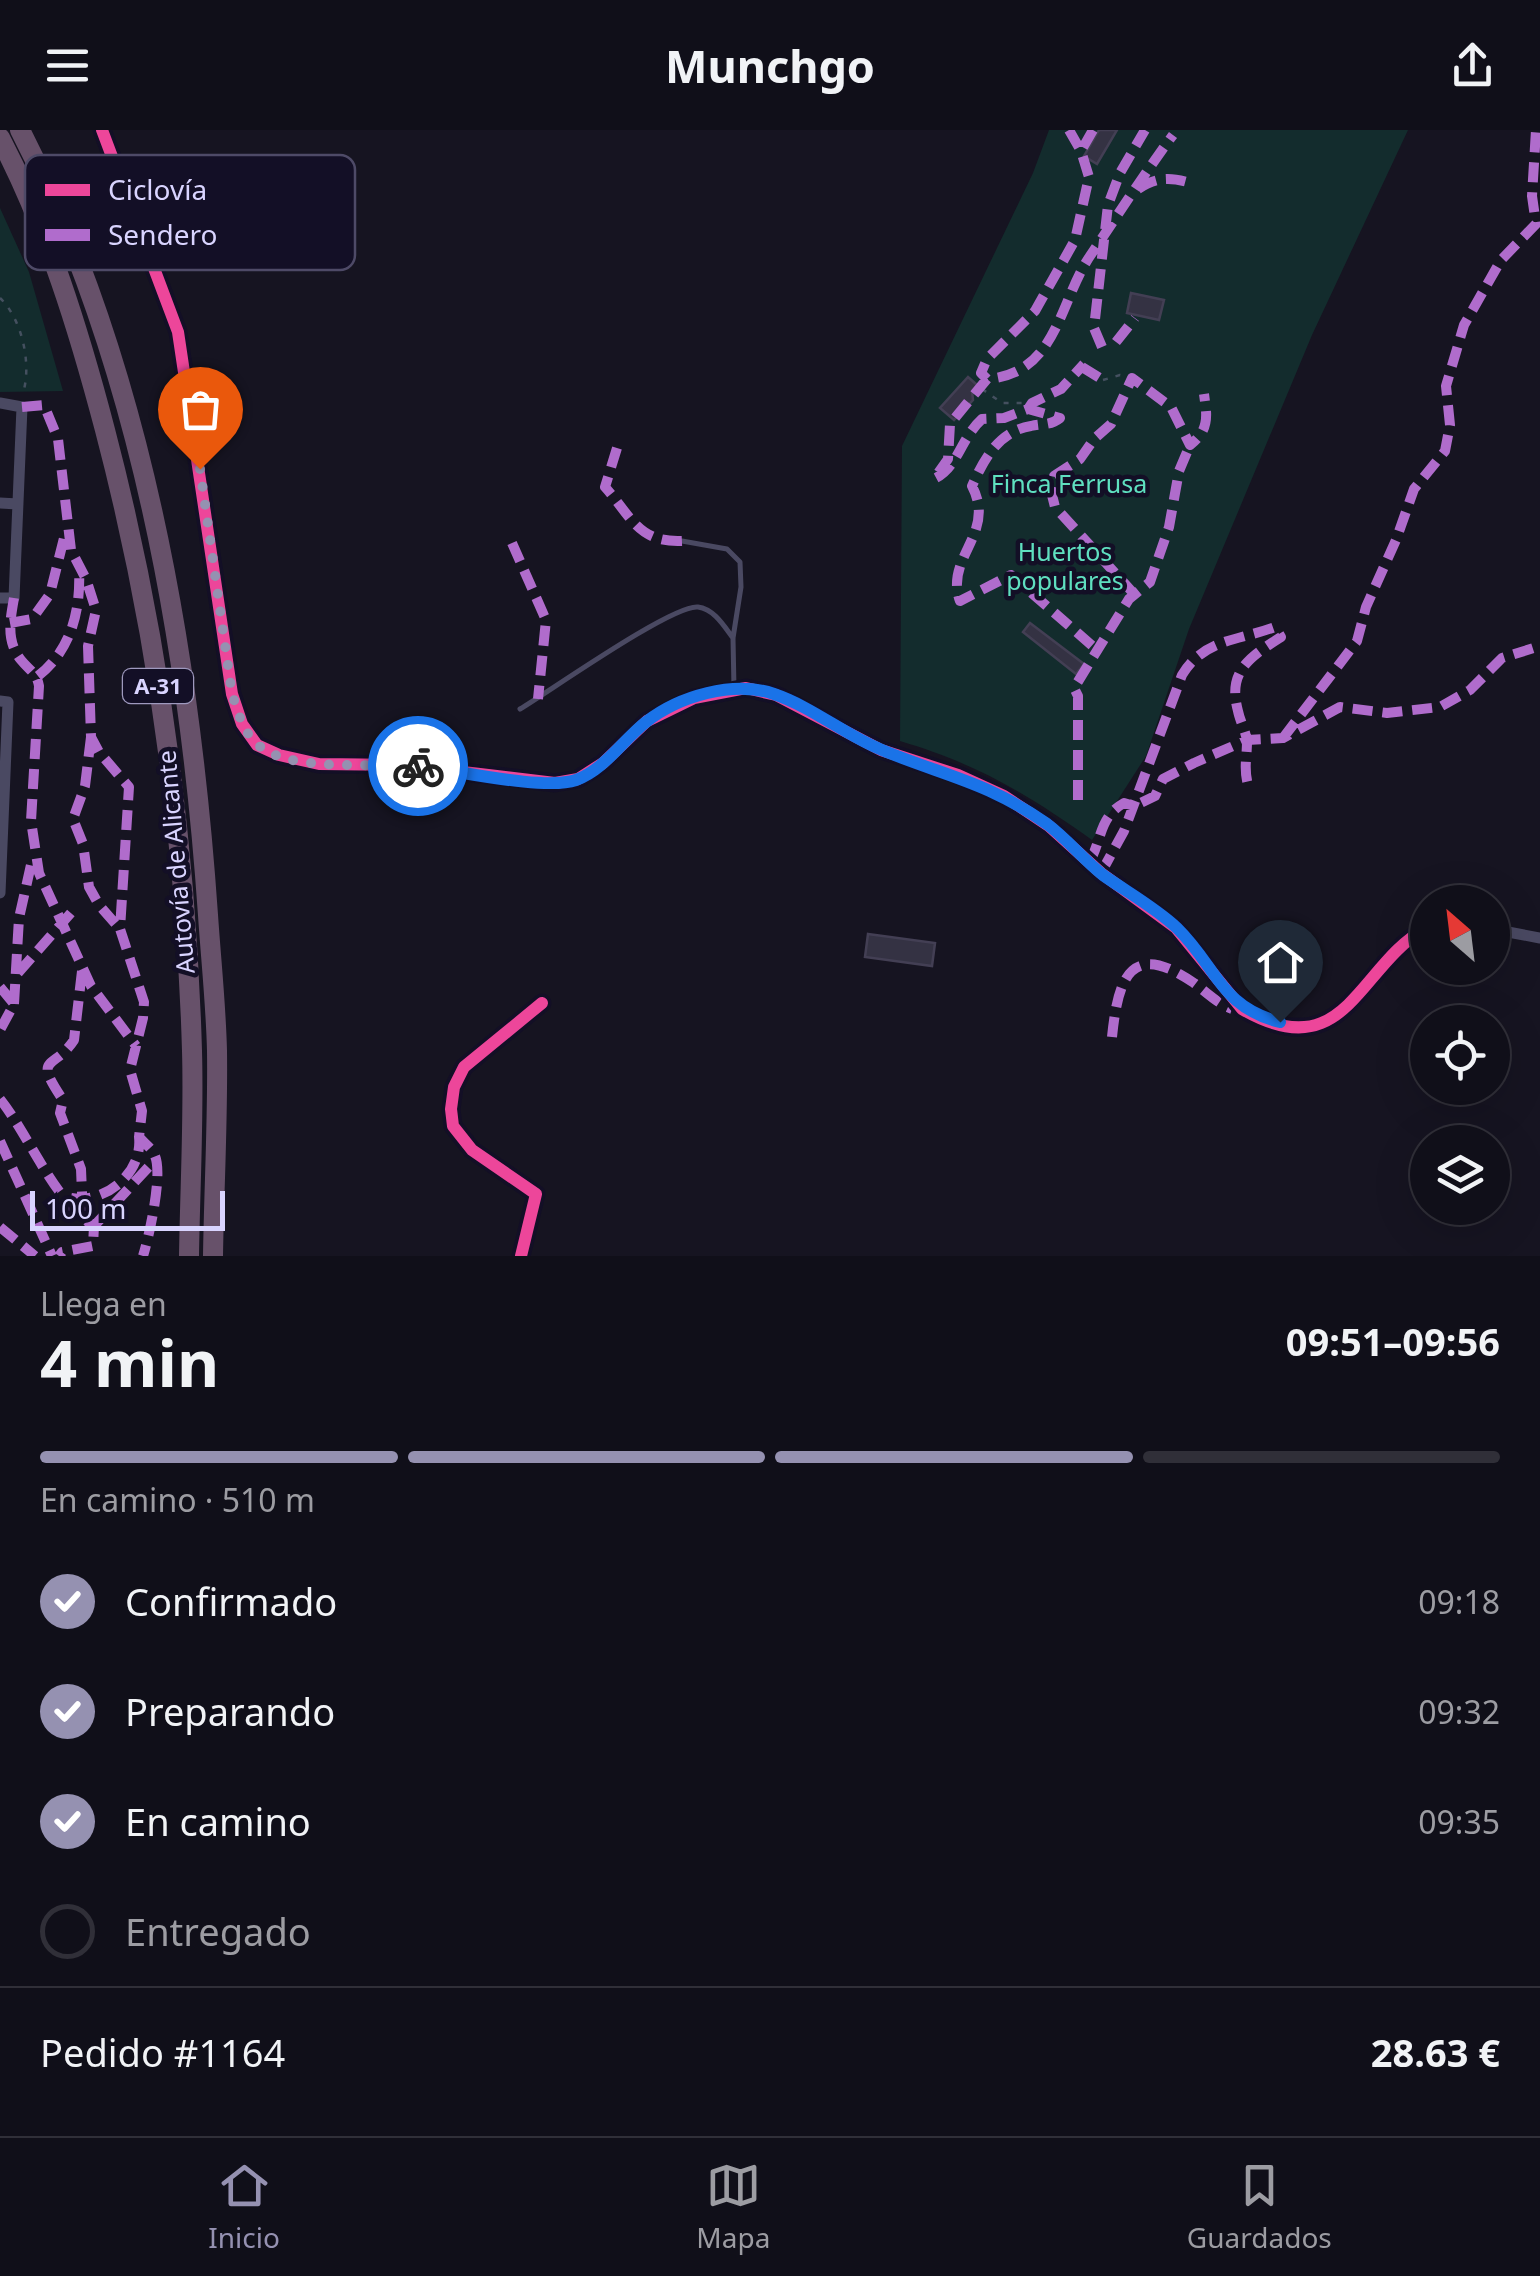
<!DOCTYPE html>
<html lang="es">
<head>
<meta charset="utf-8">
<style>
	body { margin:0; font-family:"Noto Sans",sans-serif; background:#1e1d26; color:#f1f3f6; height:100vh; display:flex; flex-direction:column; font-size:38px; white-space:nowrap }
	* { box-sizing:border-box; margin:0 }
	p { font-size:32px; color:#9c9ca2 }
	.icon { flex:none; width:55px; height:55px; fill:none; stroke:currentColor; stroke-width:2; stroke-linecap:round; stroke-linejoin:round }
	.map { position:relative; height:1126px; overflow:hidden }
	.panel { display:flex; flex-direction:column; background:#100f19; flex:1 }
	.panel>* { flex:none }
	.needle { width:65px; rotate:332deg }
	.buttons { position:absolute; left:1410px; top:755px; display:grid; gap:20px }
	.buttons a { display:grid; place-items:center; width:100px; height:100px; border-radius:50%; background:#100f19; box-shadow:0 10px 40px #0002,0 0 0 2px #302f38; font-size:50px }
	.scale { position:absolute; left:30px; bottom:25px; width:195px; box-sizing:border-box; padding-left:10px; border:5px solid #d9d4ff; border-top:0; font-size:28px; line-height:35px; white-space:nowrap; color:#d9d4ff; -webkit-text-stroke:8px #130f26; paint-order:stroke }
	.pin { position:absolute; display:grid; place-items:center; width:85px; height:85px; color:#fff; margin:-102px -42px; border-radius:50% 50% 50% 0; rotate:-45deg; box-shadow:0 0 10px #0007 }
	.pin .icon { rotate:45deg }
	.courier { position:absolute; display:grid; place-items:center; width:100px; height:100px; margin:-50px; border:8px solid #1a73e8; border-radius:50%; background:#fff; color:#222; box-shadow:0 2px 12px #0007 }
	.headline em { font-style:normal; font-weight:700 }
	.headline div { display:flex; flex-direction:column-reverse }
	.headline { display:flex; align-items:center; justify-content:space-between; height:170px; padding:0 40px }
	h1 { font-size:65px; font-weight:700; line-height:75px }
	.bar { display:grid; grid-template-columns:repeat(4,1fr); gap:15px 10px; align-content:center; height:120px; padding:0 40px }
	.bar i { height:12px; border-radius:8px; background:#302f38 }
	.bar .current { background:#9591b1 }
	.bar p { grid-column:span 4 }
	.line { display:flex; align-items:center; gap:25px; padding:0 40px; border-top:2px solid #302f38 }
	.line div { flex:1 }
	ol { padding:0 40px; list-style:none }
	li { display:flex; align-items:center; gap:30px; height:110px }
	li p { margin-inline-start:auto }
	li .icon { padding:10px; border-radius:50%; background:#9591b1; color:#fff; stroke-width:4 }
	li:last-child { color:#9c9ca2 }
	li i { width:55px; height:55px; border:5px solid #302f38; border-radius:50% }
	header { display:flex; justify-content:space-between; align-items:center; height:130px; padding:0 40px; background:#100f19; font-size:45px; font-weight:700 }
	.tabs { display:flex; justify-content:space-around; align-items:center; height:140px; border-top:2px solid #302f38; background:#100f19; font-size:28px; color:#9c9ca2 }
	.tabs a { display:grid; justify-items:center; gap:5px }
	.tabs .current { color:#9591b1 }
	.map>svg:first-child { display:block }
	.green { fill:#132c2d }
	.building { fill:#343243; stroke:#433f54; stroke-width:2.5 }
	.lines { fill:none; stroke-linecap:round; stroke-linejoin:round }
	.path { stroke:#44505f; stroke-width:2.5; stroke-dasharray:5 8; stroke-linecap:butt }
	.service { stroke:#4a4962; stroke-width:5 }
	.minor { stroke:#4a4962; stroke-width:11 }
	.motorway { stroke:#67516a; stroke-width:20 }
	.quiet { stroke:#b06ccc; stroke-width:10; stroke-dasharray:20 10; stroke-linecap:butt }
	.cycleway-casing { stroke:#130f26; stroke-width:19 }
	.cycleway { stroke:#ed469a; stroke-width:12 }
	.done { stroke:#9591b1; stroke-width:10; stroke-dasharray:0 18 }
	.route { stroke:#1a73e8; stroke-width:12 }
	.labels { text-anchor:middle; stroke-width:9; stroke-linejoin:round; paint-order:stroke }
	.shield { fill:#130f26; stroke:#9e99be; stroke-width:2.5 }
	.shield-label { font-size:22px; font-weight:bold; fill:#d9d4ff }
	.park-label { font-size:25px; fill:#5fe0c0; stroke:#130f26 }
	.street-label { font-size:25px; fill:#d9d4ff; stroke:#130f26 }
	.key { fill:#130f26; stroke:#4e4a67; stroke-width:2.5 }
	.key-label { font-size:28px; fill:#d9d4ff }
</style>
</head>
<body>
<header><svg class="icon" aria-label="menu" viewBox="0 0 24 24"><path d="M4 6h16M4 12h16M4 18h16"/></svg>Munchgo<svg class="icon" aria-label="share" viewBox="0 0 24 24"><path d="M12 15V3M7 8l5-5 5 5M5 13v7h14v-7"/></svg></header>
<div class="map">
<svg width="1540" height="1126" viewBox="0 0 1540 1126">
	<rect width="100%" height="100%" fill="#161421"/>
	<!-- green -->
	<path class="green" d="M 1049,0 L 1408,0 L 1312,205 L 1189,499 L 1146,626 L 1092,710 C 1026,663 977,634 900,611 L 902,316 L 1033,43 Z
		M 0,78 L 29,142 L 63,261 L 0,262 Z"/>
	<!-- building -->
	<path class="building" d="M 1099,0 L 1117,0 L 1097,34 L 1084,26 Z
		M 1131,163 L 1164,170 L 1159,190 L 1127,183 Z
		M 968,247 L 977,255 L 972,261 L 973,270 L 954,290 L 940,278 Z
		M 1030,493 L 1084,534 L 1076,544 L 1023,502 Z
		M 868,804 L 935,813 L 932,836 L 865,827 Z"/>
	<g class="lines">
		<!-- path -->
		<path class="path" d="M 0,168 C 22,189 32,234 23,263
			M 1103,250 L 1120,245 L 1132,248
			M 982,259 L 1002,273 L 1032,273"/>
		<!-- service -->
		<path class="service" d="M 682,411 L 727,419 L 740,432 L 741,457 L 733,508 L 734,559
			M 520,579 C 550,561 673,474 698,477 C 714,479 724,496 733,508"/>
		<!-- minor -->
		<path class="minor" d="M 102,0 L 178,202 L 232,564 L 242,594 L 257,615 L 279,625 L 319,634 L 405,635 L 555,653 L 578,649 L 603,633 L 647,591 L 694,568 L 746,558 L 776,565 L 881,620 L 958,645 L 1004,666 L 1049,696 L 1101,743 L 1176,798 L 1242,879 C 1347,940 1358,834 1428,797
			M 0,273 L 22,277 L 14,468 L 0,468
			M 0,373 L 18,374
			M 0,571 L 8,572 L 0,763
			M 1492,799 L 1540,808
			M 521,1126 L 536,1064 L 472,1020 L 453,996 L 451,979 L 454,957 L 464,937 L 542,873"/>
		<!-- motorway -->
		<path class="motorway" d="M 20,0 C 141,235 190,523 208,785 C 211,830 216,876 217,921 C 218,989 214,1058 213,1126
			M 0,8 C 48,100 79,201 105,300 C 158,502 186,713 192,921 C 194,989 190,1058 189,1126"/>
		<!-- quiet -->
		<path class="quiet" d="M 1069,0 L 1081,21
			M 1093,0 L 1081,21 L 1089,47 L 1075,110 L 1035,181 L 987,229 L 981,243 L 987,249 C 1057,244 1059,172 1090,126 C 1117,86 1144,44 1173,5
			M 1138,59 C 1158,46 1172,47 1194,54
			M 1116,212 L 1135,188
			M 1102,217 L 1094,198 L 1108,75 L 1120,43 L 1145,0
			M 1082,237 L 1103,250
			M 987,249 L 950,294 L 948,329 L 934,349 C 958,338 960,309 982,289 L 1004,288 L 1028,279 L 1060,288 C 1050,296 1043,293 1031,296 C 999,301 984,329 972,356 C 997,404 944,427 960,471 L 1011,445 L 1096,519
			M 22,277 L 44,275 L 58,309 L 71,420 L 86,449 L 96,480 L 88,516 L 91,607 L 99,622 L 129,657 L 120,799 L 144,872 L 143,888 L 130,940 L 142,981 L 139,1007 C 144,1013 153,1019 155,1026 C 163,1045 149,1107 143,1126
			M 1028,279 L 1032,273 L 1061,259 L 1084,234
			M 617,318 L 605,357 C 631,386 638,413 682,411
			M 512,413 L 546,490 L 538,569
			M 1135,465 L 1055,377 L 1051,361 L 1054,346 L 1080,329 L 1094,309 L 1111,294 L 1132,248 L 1171,277 L 1190,315 C 1210,299 1207,287 1204,264
			M 14,468 C 10,491 6,511 21,530 C 29,540 37,543 39,556 L 31,691 L 39,743 L 91,856 L 136,916
			M 10,493 L 32,489 L 50,464 L 65,404
			M 38,546 C 71,520 81,481 79,439
			M 91,607 L 85,656 L 73,689 L 83,714 L 89,757 L 99,775 L 120,799
			M 1283,608 L 1357,511 L 1366,477 L 1396,410 L 1414,359 L 1445,321 L 1450,295 L 1446,256 L 1464,195 L 1501,130 L 1536,94 L 1532,66 L 1536,0
			M 1078,670 L 1078,566 L 1074,558 L 1129,469 L 1150,452 L 1169,397 L 1179,341 L 1190,315
			M 1089,733 C 1102,710 1099,687 1124,673 L 1134,676 L 1155,666 L 1163,649 L 1194,633 L 1247,610 L 1283,608 L 1340,577 L 1387,583 L 1440,577 L 1470,560 L 1502,528 L 1540,516
			M 1101,743 L 1124,701 L 1182,545 C 1204,509 1237,511 1275,497 L 1281,507 C 1250,527 1227,541 1238,581 C 1240,591 1246,602 1247,611 C 1247,629 1243,640 1249,658
			M 82,841 L 74,910 C 54,941 32,924 63,970 L 60,983 L 81,1039 L 83,1087
			M 18,843 L 77,776
			M 0,857 L 14,874 L 0,900
			M 14,874 L 19,788 L 33,726
			M 1112,907 C 1118,849 1130,809 1194,853 C 1206,862 1218,874 1232,879
			M 0,969 C 30,1007 54,1071 94,1096 L 93,1116 L 62,1122 L 59,1126
			M 0,1011 L 52,1126
			M 71,1068 C 105,1074 143,1043 139,1007
			M 94,1096 L 155,1030
			M 0,1097 L 35,1126"/>
		<!-- cycleway casing -->
		<g class="cycleway-casing">
			<path id="cycleway" d="M 102,0 L 178,202 L 232,564 L 242,594 L 257,615 L 279,625 L 319,634 L 405,635 L 555,653 L 578,649 L 603,633 L 647,591 L 694,568 L 746,558 L 776,565 L 881,620 L 958,645 L 1004,666 L 1049,696 L 1101,743 L 1176,798 L 1242,879 C 1347,940 1358,834 1428,797
				M 521,1126 L 536,1064 L 472,1020 L 453,996 L 451,979 L 454,957 L 464,937 L 542,873"/>
		</g>
		<!-- cycleway -->
		<use href="#cycleway" class="cycleway"/>
	</g>
	<g class="lines">
		<!-- done -->
		<path class="done" d="M 200,339 L 232,564 C 238,581 242,600 256,613 C 287,644 376,632 418,636"/>
		<!-- route -->
		<path class="route" d="M 418,636 C 455,640 544,661 576,650 C 604,640 623,610 646,592 C 679,566 734,550 774,564 C 812,577 845,605 882,620 C 945,646 988,652 1047,694 C 1067,709 1083,729 1103,745 C 1127,762 1156,778 1177,798 C 1217,837 1220,877 1280,892"/>
	</g>
	<g class="labels">
		<!-- shield labels -->
		<rect class="shield" x="123" y="539" width="70" height="34" rx="8"/>
		<g class="shield-label">
			<text x="158" y="564">A-31</text>
		</g>
		<!-- park labels -->
		<g class="park-label">
			<text x="1069" y="363">Finca Ferrusa</text>
			<text x="1065" y="431">Huertos<tspan x="1065" dy="29">populares</tspan></text>
		</g>
		<!-- street labels -->
		<g class="street-label">
			<text transform="translate(176 732) rotate(-95)" y="9">Autovía de Alicante</text>
		</g>
	</g>
	<!-- legend -->
	<rect x="25" y="25" width="330" height="115" rx="15" class="key"/>
	<rect x="45" y="54" width="45" height="12" fill="#ed469a"/>
	<rect x="45" y="99" width="45" height="12" fill="#b06ccc"/>
	<g class="key-label">
		<text x="108" y="70">Ciclovía</text>
		<text x="108" y="115">Sendero</text>
	</g>
</svg>
<div class="buttons">
<a><svg class="needle" viewBox="-14 -14 28 28"><path d="M0-13l5 13h-10z" fill="#e53935"/><path d="M0 13l5-13h-10z" fill="#9c9ca2"/></svg></a>
<a><svg class="icon" aria-label="locate" viewBox="0 0 24 24"><circle cx="12" cy="12" r="6"/><path d="M12 2v4M12 18v4M2 12h4M18 12h4"/></svg></a>
<a><svg class="icon" aria-label="layers" viewBox="0 0 24 24"><path d="M12 4l9 5-9 5-9-5zM3 14l9 5 9-5"/></svg></a>
</div>
<div class="scale">100 m</div>
<div class="pin" style="left:200px;top:339px;background:#ea580c"><svg class="icon" aria-label="bag" viewBox="0 0 24 24"><path d="M5 8h14l-1 12H6zM9 8a3 3 0 0 1 6 0"/></svg></div>
<div class="pin" style="left:1280px;top:892px;background:#1f2937"><svg class="icon" aria-label="home" viewBox="0 0 24 24"><path d="M3 11l9-7 9 7M6 9v11h12V9"/></svg></div>
<div class="courier" style="left:418px;top:636px"><svg class="icon" aria-label="bike" viewBox="0 0 24 24"><circle cx="6" cy="16" r="4"/><circle cx="18" cy="16" r="4"/><path d="M6 16l4-8h5l3 8M10 8l3 8H6M13 5h3"/></svg></div>
</div>
<section class="panel">
<div class="headline"><div><h1>4 min</h1><p>Llega en</p></div><em>09:51–09:56</em></div>
<div class="bar"><i class="current"></i><i class="current"></i><i class="current"></i><i></i><p>En camino · 510 m</p></div>
<ol>
<li><svg class="icon" aria-label="check" viewBox="0 0 24 24"><path d="M5 12l5 5 9-10"/></svg>Confirmado<p>09:18</p></li>
<li><svg class="icon" aria-label="check" viewBox="0 0 24 24"><path d="M5 12l5 5 9-10"/></svg>Preparando<p>09:32</p></li>
<li><svg class="icon" aria-label="check" viewBox="0 0 24 24"><path d="M5 12l5 5 9-10"/></svg>En camino<p>09:35</p></li>
<li><i></i>Entregado</li>
</ol>
<div class="line" style="height:130px"><div>Pedido #1164</div><b>28.63 €</b></div>
</section>
<nav class="tabs">
<a class="current"><svg class="icon" aria-label="home" viewBox="0 0 24 24"><path d="M3 11l9-7 9 7M6 9v11h12V9"/></svg>Inicio</a>
<a><svg class="icon" aria-label="map" viewBox="0 0 24 24"><path d="M3 6l6-2 6 2 6-2v14l-6 2-6-2-6 2zM9 4v14M15 6v14"/></svg>Mapa</a>
<a><svg class="icon" aria-label="saved" viewBox="0 0 24 24"><path d="M7 4h10v16l-5-4-5 4z"/></svg>Guardados</a>
</nav>
</body>
</html>
